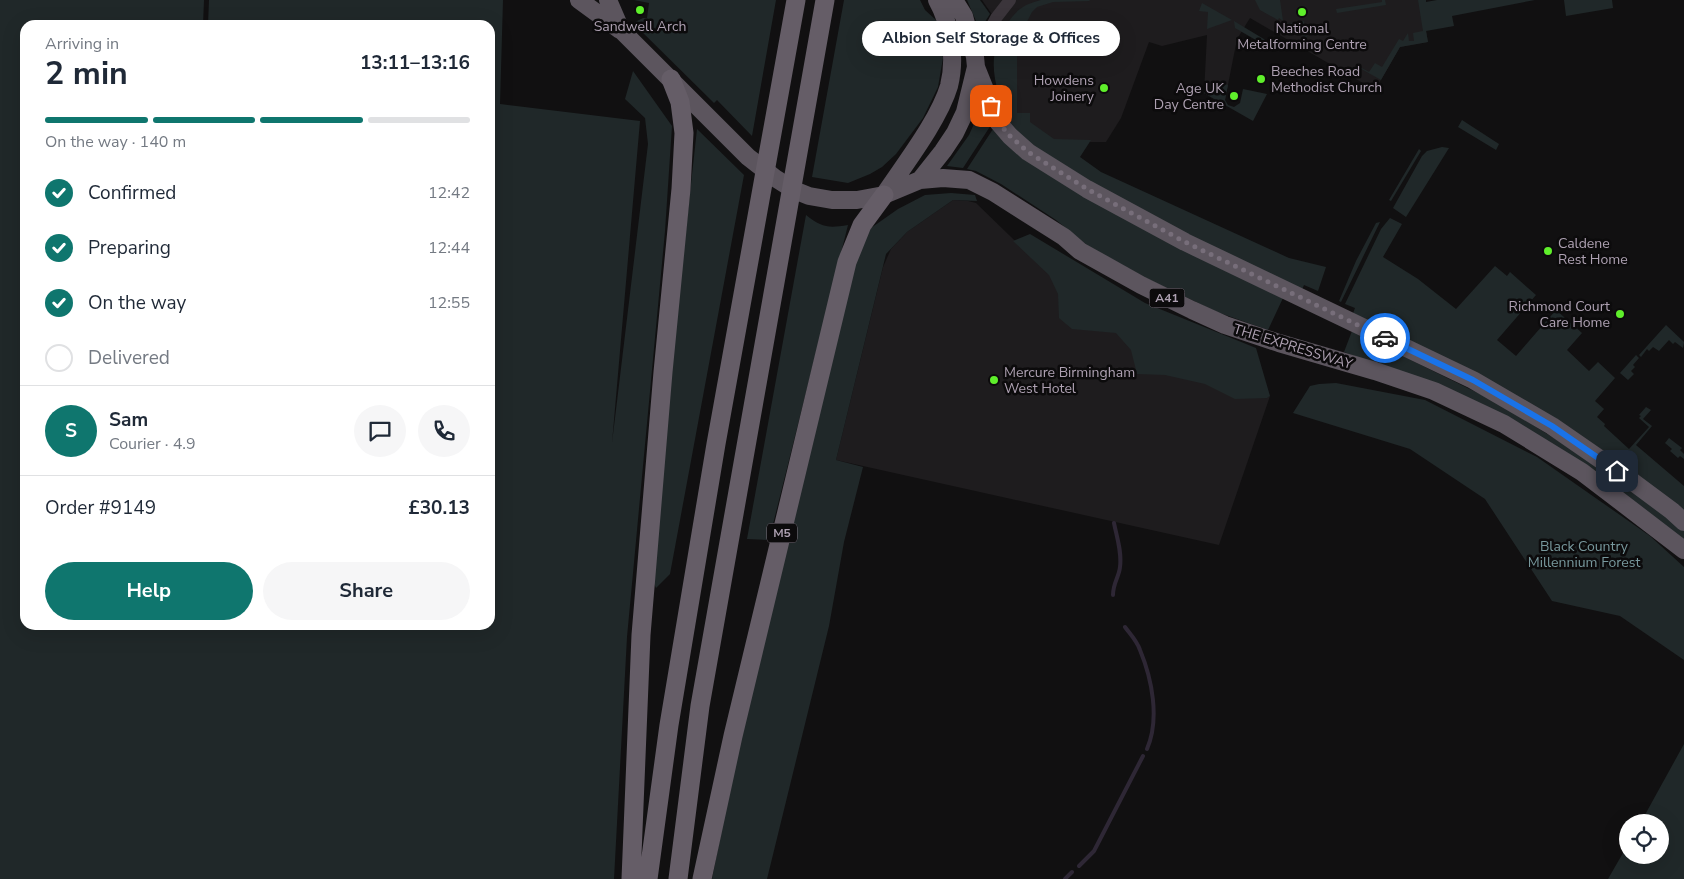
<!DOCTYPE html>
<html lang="en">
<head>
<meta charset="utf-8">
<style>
	body { margin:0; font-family:"Nunito Sans",sans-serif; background:#f6f6f7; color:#1f2937; height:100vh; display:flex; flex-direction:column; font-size:19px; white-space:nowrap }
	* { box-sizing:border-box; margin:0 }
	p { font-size:16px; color:#747a83 }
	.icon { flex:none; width:28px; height:28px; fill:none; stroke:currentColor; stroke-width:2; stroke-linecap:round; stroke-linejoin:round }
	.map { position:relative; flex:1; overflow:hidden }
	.sheet { position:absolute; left:20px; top:20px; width:475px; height:610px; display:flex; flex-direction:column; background:#fff; border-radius:15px; box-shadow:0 5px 20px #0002 }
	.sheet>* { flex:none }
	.controls { position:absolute; left:1619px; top:814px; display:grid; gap:10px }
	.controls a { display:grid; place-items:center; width:50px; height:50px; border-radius:50%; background:#fff; box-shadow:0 5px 20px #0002; font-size:25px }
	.pin { position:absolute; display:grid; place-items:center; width:42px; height:42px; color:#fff; margin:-21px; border-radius:10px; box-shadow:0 2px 8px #0006 }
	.courier { position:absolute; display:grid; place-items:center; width:50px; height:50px; margin:-25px; border:4px solid #1a73e8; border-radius:50%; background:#fff; color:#222; box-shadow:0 1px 6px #0007 }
	.bubble { position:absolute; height:35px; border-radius:18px; background:#fff; box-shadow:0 5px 20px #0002; font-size:16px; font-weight:700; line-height:35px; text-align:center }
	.head em { font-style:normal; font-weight:700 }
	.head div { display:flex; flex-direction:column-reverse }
	.head { display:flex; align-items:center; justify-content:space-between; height:85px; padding:0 25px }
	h1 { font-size:32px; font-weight:700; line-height:38px }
	.bar { display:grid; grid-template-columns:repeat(4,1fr); gap:8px 5px; align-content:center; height:60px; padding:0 25px }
	.bar i { height:6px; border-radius:4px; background:#e0e1e3 }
	.bar .selected { background:#0f766e }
	.bar p { grid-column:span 4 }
	.line { display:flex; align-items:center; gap:12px; padding:0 25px; border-top:1px solid #e0e1e3 }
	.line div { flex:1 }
	.round { display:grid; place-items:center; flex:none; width:52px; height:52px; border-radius:26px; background:#f6f6f7 }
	ol { padding:0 25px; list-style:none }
	li { display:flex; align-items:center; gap:15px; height:55px }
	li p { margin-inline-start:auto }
	li .icon { padding:5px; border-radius:50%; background:#0f766e; color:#fff; stroke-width:4 }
	li:last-child { color:#747a83 }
	li i { width:28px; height:28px; border:2px solid #e0e1e3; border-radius:50% }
	.action { display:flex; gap:10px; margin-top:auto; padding:10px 25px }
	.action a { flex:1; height:58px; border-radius:30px; background:#0f766e; color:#fff; font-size:20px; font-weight:700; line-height:58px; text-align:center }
	.action a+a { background:#f6f6f7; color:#1f2937 }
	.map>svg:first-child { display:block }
	.built { fill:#1e1c1e }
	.green { fill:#202829 }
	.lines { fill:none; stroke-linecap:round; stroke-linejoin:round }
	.stream { stroke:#2e2735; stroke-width:4 }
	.tertiary { stroke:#3b353b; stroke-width:12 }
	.trunk { stroke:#5c555e; stroke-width:18 }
	.motorway { stroke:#655d67; stroke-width:19 }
	.done { stroke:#776e7a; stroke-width:5; stroke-dasharray:0 9 }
	.route { stroke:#1a73e8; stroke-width:6 }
	.poi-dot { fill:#5fef2b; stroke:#0c0b0c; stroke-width:2 }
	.labels { text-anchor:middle; stroke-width:5; stroke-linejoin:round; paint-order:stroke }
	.shield { fill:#0c0b0c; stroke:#7d7480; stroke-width:1 }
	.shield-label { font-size:12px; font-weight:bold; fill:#aea1b2 }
	.poi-label { font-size:14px; fill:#aea1b2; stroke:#0c0b0c; text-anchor:start }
	.street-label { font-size:14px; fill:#aea1b2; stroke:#0c0b0c }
	.park-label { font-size:14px; fill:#78989d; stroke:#0c0b0c }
</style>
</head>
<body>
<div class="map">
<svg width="1684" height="879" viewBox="0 0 1684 879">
	<rect width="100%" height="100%" fill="#111011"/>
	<!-- built -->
	<path class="built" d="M 982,0 L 1421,0 L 1428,42 L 1400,47 L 1375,90 L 1250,18 L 1237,39 L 1224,105 L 1204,93 L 1207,35 L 1162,46 L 1149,42 L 1121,118 L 1106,142 L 1089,142 L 1079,157 L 1022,121 L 1011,103 L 1011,52 L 1019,36 L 991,13 Z
		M 953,200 L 968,201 L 976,203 L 1049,274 L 1266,398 L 1270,396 L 1219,545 L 836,460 L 883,267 L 891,249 L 907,232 Z"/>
	<!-- green -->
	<path class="green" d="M 0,0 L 204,0 L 203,25 L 25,25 L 25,625 L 490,625 L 490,25 L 208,25 L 209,0 L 503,0 L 500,104 L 640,121 L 612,443 L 648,144 L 645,118 L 625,99 L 633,71 L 672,126 L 665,231 L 627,637 L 614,879 L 0,879 Z
		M 634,0 L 776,0 L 752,136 L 717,100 L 714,103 L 633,23 L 643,18 L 647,18 L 649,3 Z
		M 844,0 L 920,0 L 925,10 L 937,21 L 941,39 L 943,58 L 938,87 L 923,118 L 896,154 L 882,167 L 870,174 L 848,183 L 812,177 Z
		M 967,0 L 980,0 L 990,14 L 981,28 L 979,28 Z
		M 1041,0 L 1089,0 L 1090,1 L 1053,2 L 1037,7 L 1032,12 L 1017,41 L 1017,113 L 1030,113 L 1030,122 L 1054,139 L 1091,140 L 1080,157 L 1101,172 L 1289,258 L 1326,267 L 1318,291 L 1304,285 L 1301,292 L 1208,246 L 1094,184 L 1029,144 L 1007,122 L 1009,120 C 995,88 985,59 1005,27 C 1016,10 1022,5 1041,0 Z
		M 1255,0 L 1280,0 L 1283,21 L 1279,18 L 1278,20 L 1260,10 Z
		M 1382,0 L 1385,0 L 1386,5 L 1337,13 L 1336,9 L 1382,2 Z
		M 1418,0 L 1426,0 L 1426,2 L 1437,0 L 1535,0 L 1452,16 L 1454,26 L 1426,31 L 1428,42 L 1400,47 L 1381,80 L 1358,67 L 1358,66 L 1369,72 L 1375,63 L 1382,67 L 1399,39 L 1403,41 L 1408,33 L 1409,41 L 1414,41 L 1413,33 L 1423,31 Z
		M 1564,0 L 1612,0 L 1613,8 L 1566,16 Z
		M 1202,3 L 1232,20 L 1207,29 L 1208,12 L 1199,11 Z
		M 1234,21 L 1272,44 L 1268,47 L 1235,28 Z
		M 1304,21 L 1307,38 L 1284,24 Z
		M 1205,80 L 1208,81 L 1207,91 L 1217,93 L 1220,83 L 1228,85 L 1225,100 L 1228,105 L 1234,107 L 1240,103 L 1243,89 L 1267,94 L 1253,121 L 1204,93 Z
		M 982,106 L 991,125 L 963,168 L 947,166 L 969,135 Z
		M 1462,120 L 1499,144 L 1496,150 L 1458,127 Z
		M 697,129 L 744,175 L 670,574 L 656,588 L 652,579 L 668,395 Z
		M 993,129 L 1283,298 L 1268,330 L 1217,312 L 1148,279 L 1088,246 L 1056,220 L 1001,184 L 976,171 L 967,169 Z
		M 1442,147 L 1449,148 L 1406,217 L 1393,208 L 1422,156 L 1427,151 Z
		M 1419,149 L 1421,151 L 1391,201 L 1389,200 Z
		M 951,193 L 975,195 L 977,201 L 953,200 L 907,232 L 886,254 L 836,460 L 863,467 L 844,542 L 829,626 L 767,879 L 712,879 L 733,772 L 856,253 L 871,228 L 898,209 L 925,195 Z
		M 806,215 C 822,228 829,228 848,225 L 769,540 L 747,539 Z
		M 1390,218 L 1402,224 L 1383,257 L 1418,279 L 1456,309 L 1495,266 L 1507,276 L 1510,272 L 1536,295 L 1497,340 L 1516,356 L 1556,310 L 1582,333 L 1567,350 L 1589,371 L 1598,362 L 1615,378 L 1595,401 L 1604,409 L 1597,417 L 1605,424 L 1604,426 L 1629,449 L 1649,427 L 1639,418 L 1641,416 L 1639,415 L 1646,407 L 1651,410 L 1643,419 L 1652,426 L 1636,445 L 1684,486 L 1684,513 L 1352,316 L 1355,308 L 1345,304 L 1381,229 Z
		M 1380,222 L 1341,302 L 1339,301 L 1356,261 L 1376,223 Z
		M 1030,234 L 1145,303 L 1256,348 L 1270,396 L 1267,398 L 1235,399 L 1205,384 L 1165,375 L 1137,374 L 1131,350 L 1116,333 L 1072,329 L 1059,318 L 1058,294 L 1049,275 L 1013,241 Z
		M 1666,325 L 1684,342 L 1683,348 L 1675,342 L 1673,344 L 1669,340 L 1659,351 L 1653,347 L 1649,351 L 1647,349 L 1641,357 L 1639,355 Z
		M 1352,331 L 1494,401 L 1565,445 L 1647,500 L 1684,529 L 1684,542 L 1435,386 L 1344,352 Z
		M 1636,355 L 1639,358 L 1633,365 L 1635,367 L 1631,371 L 1634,374 L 1628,380 L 1620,373 Z
		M 1336,383 L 1425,400 L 1537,457 L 1650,536 L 1684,567 L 1684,660 L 1620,616 L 1552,601 L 1485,499 L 1410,449 L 1293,413 L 1310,386 L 1319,384 Z
		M 1669,438 L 1682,448 L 1680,450 L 1684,454 L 1684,459 L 1680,456 L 1678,458 L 1670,451 L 1672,449 L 1665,443 Z
		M 1684,744 L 1684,879 L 1608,879 L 1627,846 L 1628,855 L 1660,855 L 1660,822 L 1641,822 Z"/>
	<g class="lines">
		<!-- stream -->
		<path class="stream" d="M 1113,595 C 1113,583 1119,577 1120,567 C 1122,552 1117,538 1114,523
			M 1125,627 C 1130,634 1137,641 1140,650 C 1152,679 1160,719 1147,749
			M 1079,866 L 1094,851 L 1143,756
			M 1065,879 L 1072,872"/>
		<!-- tertiary -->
		<path class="tertiary" d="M 975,57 L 996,18 L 1010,0"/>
		<!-- trunk -->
		<path class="trunk" d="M 579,0 L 620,30
			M 608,0 L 621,30 L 748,157 L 775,178 L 794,190 L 809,196 L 832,200 L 857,200 L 884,195 L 920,180 L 943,151 L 955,133 L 965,112 L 976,67 L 975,57 L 964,16 L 954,0
			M 976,67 L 998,122 L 1010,136 L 1028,152 L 1087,189 L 1185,242 L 1473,380 L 1552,426 L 1633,482 L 1672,511 L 1684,522
			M 920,180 L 943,178 L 969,180 L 993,192 L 1064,237 L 1080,251 L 1141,285 L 1192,310 L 1225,325 L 1279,343 L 1375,371 L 1434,391 L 1504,424 L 1582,472 L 1684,550
			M 884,195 C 904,165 939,120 949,86 C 956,58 951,25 937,0"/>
		<!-- motorway -->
		<path class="motorway" d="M 631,879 L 641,635 L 663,372 L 681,189 L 684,133 L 680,102 L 671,79
			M 648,879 L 669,725 L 716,444 L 796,0
			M 678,879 L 700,706 L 825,0
			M 702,879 L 733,736 L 847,262 L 862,225 L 884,195"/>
	</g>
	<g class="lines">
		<!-- done -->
		<path class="done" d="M 991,106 L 998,122 L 1010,136 L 1028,152 L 1087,189 L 1185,242 L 1385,338"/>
		<!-- route -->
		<path class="route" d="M 1385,338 L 1473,380 L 1552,426 L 1617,471"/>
	</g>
	<!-- markers -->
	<g class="poi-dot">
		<circle cx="640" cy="10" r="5"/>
		<circle cx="1302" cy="12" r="5"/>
		<circle cx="1261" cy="79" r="5"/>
		<circle cx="1104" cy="88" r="5"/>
		<circle cx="1234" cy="96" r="5"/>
		<circle cx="1548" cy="251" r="5"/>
		<circle cx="1620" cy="314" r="5"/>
		<circle cx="994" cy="380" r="5"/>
	</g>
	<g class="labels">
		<!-- shield labels -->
		<g class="shield">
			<rect x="1149.5" y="288.5" width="35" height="19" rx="4"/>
			<rect x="767" y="523.5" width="30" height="19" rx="4"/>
		</g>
		<g class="shield-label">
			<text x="1167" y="302">A41</text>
			<text x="782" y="537">M5</text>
		</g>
		<!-- poi labels -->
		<g class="poi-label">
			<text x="640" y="31" text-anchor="middle">Sandwell Arch</text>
			<text x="1302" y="33" text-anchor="middle">National<tspan x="1302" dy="16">Metalforming Centre</tspan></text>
			<text x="1271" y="76">Beeches Road<tspan x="1271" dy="16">Methodist Church</tspan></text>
			<text x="1094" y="85" text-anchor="end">Howdens<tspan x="1094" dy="16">Joinery</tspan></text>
			<text x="1224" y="93" text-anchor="end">Age UK<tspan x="1224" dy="16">Day Centre</tspan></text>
			<text x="1558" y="248">Caldene<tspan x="1558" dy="16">Rest Home</tspan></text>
			<text x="1610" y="311" text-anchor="end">Richmond Court<tspan x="1610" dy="16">Care Home</tspan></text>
			<text x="1004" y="377">Mercure Birmingham<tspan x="1004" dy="16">West Hotel</tspan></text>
		</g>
		<!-- street labels -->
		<g class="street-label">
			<text transform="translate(1293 346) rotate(17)" y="5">THE EXPRESSWAY</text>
		</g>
		<!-- park labels -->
		<g class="park-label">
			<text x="1584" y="551">Black Country<tspan x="1584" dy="16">Millennium Forest</tspan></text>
		</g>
	</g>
</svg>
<div class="controls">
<a><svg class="icon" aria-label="locate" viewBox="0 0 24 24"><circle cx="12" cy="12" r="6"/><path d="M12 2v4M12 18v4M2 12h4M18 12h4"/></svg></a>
</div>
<div class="pin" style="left:991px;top:106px;background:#ea580c"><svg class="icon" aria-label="bag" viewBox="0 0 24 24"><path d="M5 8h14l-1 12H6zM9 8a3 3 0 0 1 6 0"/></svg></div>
<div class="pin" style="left:1617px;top:471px;background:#1f2937"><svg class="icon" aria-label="home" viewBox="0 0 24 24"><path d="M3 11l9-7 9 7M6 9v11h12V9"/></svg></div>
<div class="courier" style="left:1385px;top:338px"><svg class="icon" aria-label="car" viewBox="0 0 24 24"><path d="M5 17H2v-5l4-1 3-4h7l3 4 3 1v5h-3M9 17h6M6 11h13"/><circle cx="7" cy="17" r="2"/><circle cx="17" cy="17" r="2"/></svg></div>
<div class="bubble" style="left:862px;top:21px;width:258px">Albion Self Storage &amp; Offices</div>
<section class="sheet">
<div class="head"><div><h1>2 min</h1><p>Arriving in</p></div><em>13:11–13:16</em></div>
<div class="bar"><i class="selected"></i><i class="selected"></i><i class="selected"></i><i></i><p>On the way · 140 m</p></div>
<ol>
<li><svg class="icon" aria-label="check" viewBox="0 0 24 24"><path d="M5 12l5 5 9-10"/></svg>Confirmed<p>12:42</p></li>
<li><svg class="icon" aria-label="check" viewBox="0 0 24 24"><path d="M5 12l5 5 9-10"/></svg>Preparing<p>12:44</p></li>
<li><svg class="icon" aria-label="check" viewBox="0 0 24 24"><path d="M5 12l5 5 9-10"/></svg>On the way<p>12:55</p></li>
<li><i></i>Delivered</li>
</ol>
<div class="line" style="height:90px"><b class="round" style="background:#0f766e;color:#fff">S</b><div><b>Sam</b><p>Courier · 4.9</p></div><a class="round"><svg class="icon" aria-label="chat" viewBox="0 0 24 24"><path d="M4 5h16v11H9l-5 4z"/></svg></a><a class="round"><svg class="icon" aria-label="phone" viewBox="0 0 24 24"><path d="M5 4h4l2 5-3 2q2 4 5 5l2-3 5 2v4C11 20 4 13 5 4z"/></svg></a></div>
<div class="line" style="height:65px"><div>Order #9149</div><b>£30.13</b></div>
<div class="action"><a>Help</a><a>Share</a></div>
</section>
</div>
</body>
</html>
